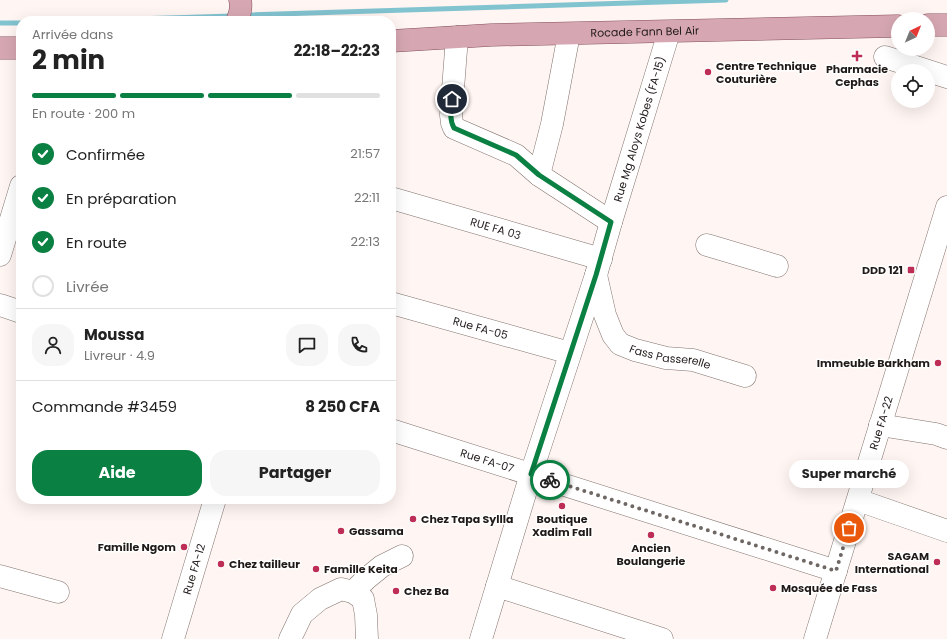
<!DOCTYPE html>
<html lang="fr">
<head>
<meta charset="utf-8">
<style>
	body { margin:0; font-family:Poppins,sans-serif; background:#f6f6f6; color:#222; height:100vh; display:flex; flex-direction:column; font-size:15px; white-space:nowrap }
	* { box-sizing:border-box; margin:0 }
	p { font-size:13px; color:#767676 }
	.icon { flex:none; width:22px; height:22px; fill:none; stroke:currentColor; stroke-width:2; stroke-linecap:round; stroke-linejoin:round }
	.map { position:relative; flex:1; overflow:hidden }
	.drawer { position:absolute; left:16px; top:16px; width:380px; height:488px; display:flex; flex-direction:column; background:#fff; border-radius:16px; box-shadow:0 4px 16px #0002 }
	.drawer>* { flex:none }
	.needle { width:26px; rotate:43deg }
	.tools { position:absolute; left:891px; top:12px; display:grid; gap:8px }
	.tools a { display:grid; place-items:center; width:44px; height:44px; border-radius:50%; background:#fff; box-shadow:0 4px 16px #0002; font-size:20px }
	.pin { position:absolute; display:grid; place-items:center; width:34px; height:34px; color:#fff; margin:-17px; border:2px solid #fff; border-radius:50%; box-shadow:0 1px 4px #0007 }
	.courier { position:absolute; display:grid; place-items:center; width:40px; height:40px; margin:-20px; border:3px solid #0b8043; border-radius:50%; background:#fff; color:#222; box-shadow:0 1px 5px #0007 }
	.bubble { position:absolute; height:28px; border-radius:14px; background:#fff; box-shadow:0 4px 16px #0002; font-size:13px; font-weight:700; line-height:28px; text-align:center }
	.overview em { font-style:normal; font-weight:700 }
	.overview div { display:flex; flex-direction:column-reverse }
	.overview { display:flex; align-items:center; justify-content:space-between; height:68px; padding:0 16px }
	h1 { font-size:26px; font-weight:700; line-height:30px }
	.bar { display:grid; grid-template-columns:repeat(4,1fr); gap:6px 4px; align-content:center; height:48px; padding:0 16px }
	.bar i { height:5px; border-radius:3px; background:#e0e0e0 }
	.bar .selected { background:#0b8043 }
	.bar p { grid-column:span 4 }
	.line { display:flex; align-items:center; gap:10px; padding:0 16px; border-top:1px solid #e0e0e0 }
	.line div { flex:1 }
	.round { display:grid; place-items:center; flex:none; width:42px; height:42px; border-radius:16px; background:#f6f6f6 }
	ol { padding:0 16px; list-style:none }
	li { display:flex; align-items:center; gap:12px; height:44px }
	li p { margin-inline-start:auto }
	li .icon { padding:4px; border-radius:50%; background:#0b8043; color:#fff; stroke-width:4 }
	li:last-child { color:#767676 }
	li i { width:22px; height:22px; border:2px solid #e0e0e0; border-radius:50% }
	.action { display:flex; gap:8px; margin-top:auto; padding:8px 16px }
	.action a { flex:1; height:46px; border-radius:16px; background:#0b8043; color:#fff; font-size:16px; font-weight:700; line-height:46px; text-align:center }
	.action a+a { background:#f6f6f6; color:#222 }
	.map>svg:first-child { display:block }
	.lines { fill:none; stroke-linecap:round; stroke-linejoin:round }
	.stream { stroke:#82c3d0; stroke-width:5 }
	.minor-casing { stroke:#81736e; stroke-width:23 }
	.major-casing { stroke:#844f5b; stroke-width:23 }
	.minor { stroke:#fff; stroke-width:22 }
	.major { stroke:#d6a7b2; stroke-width:22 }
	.done { stroke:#6e6764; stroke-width:4; stroke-dasharray:0 7.2 }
	.route { stroke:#0b8043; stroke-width:5 }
	.poi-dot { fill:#bd2d55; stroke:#fff; stroke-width:1.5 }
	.labels { text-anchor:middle; stroke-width:3; stroke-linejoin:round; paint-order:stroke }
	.street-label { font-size:11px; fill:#201a18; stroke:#fff }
	.poi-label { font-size:11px; font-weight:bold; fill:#201a18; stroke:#fff; text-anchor:start }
</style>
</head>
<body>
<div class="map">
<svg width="947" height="639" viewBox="0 0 947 639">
	<rect width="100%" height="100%" fill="#fff5f2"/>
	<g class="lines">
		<!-- stream -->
		<path class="stream" d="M 245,15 L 726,0
			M 69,21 L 233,16
			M 0,23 L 21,23"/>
		<!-- minor casing -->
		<g class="minor-casing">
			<g id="minor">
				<path d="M 457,37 L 451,115 L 452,123 L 454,128 L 516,155 L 539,175 L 611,222"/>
				<path d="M 885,57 L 947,77"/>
				<path d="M 539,175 L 552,124 L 569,34"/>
				<path id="s1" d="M 391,198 L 601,259"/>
				<path d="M 707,245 L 777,266"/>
				<path d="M 0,255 L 21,186"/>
				<path id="s2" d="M 596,275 L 605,315 L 613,335 L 620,344 L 635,350 L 666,358 L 693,360 L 745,376"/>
				<path id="s3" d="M 391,303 L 570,353"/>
				<path d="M 0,305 L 21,312"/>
				<path d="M 880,425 L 936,434 L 947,438"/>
				<path id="s4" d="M 391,430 L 836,571"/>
				<path d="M 858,500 L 947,531"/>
				<path d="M 0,576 L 58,592"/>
				<path d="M 497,586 L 662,639"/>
				<path d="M 353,592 L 366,579 L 382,566 L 402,556"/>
				<path id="s5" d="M 173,639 L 215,499"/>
				<path d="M 290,639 L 302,614 L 320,599 L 341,589 L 353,592 L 363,599 L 366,615 L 367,639"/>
				<path id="s6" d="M 481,639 L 531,474 L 596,275 L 611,222 L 669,32"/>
				<path id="s7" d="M 815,639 L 947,207"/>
			</g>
		</g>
		<!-- major casing -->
		<g class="major-casing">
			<g id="major">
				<path d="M 237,21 C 240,14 242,7 240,0"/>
				<path d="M 928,25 L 947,25"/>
				<path id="s8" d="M 391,41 L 491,35 L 898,26"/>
				<path d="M 0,48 L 21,48"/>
			</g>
		</g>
		<!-- minor -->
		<use href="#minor" class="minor"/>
		<!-- major -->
		<use href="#major" class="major"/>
	</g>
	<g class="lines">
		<!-- done -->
		<path class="done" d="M 550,480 L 836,571 L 849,528"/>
		<!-- route -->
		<path class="route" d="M 452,99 C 451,109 449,119 454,128 L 516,155 L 539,175 L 611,222 L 596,275 L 531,474 L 550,480"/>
	</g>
	<!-- markers -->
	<g class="poi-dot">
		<path d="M855 50h4v4h4v4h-4v4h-4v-4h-4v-4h4z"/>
		<circle cx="708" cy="72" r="4"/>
		<rect x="907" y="266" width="8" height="8" rx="2"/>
		<circle cx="938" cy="363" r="4"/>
		<circle cx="562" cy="506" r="4"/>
		<circle cx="413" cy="519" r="4"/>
		<circle cx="341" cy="531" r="4"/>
		<circle cx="651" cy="535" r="4"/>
		<circle cx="184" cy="547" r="4"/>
		<circle cx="937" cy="562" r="4"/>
		<circle cx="221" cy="564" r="4"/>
		<circle cx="316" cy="569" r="4"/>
		<circle cx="773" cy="588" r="4"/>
		<circle cx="396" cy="591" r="4"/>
	</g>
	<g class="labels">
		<!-- street labels -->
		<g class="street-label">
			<text dy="4" stroke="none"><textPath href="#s8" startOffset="254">Rocade Fann Bel Air</textPath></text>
			<text dy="4" stroke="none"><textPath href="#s6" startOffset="534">Rue Mg Aloys Kobes (FA-15)</textPath></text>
			<text dy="4" stroke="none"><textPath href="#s1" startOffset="109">RUE FA 03</textPath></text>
			<text dy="4" stroke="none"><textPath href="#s3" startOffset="93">Rue FA-05</textPath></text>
			<text dy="4" stroke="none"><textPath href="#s2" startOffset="126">Fass Passerelle</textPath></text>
			<text dy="4" stroke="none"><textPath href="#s7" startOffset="226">Rue FA-22</textPath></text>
			<text dy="4" stroke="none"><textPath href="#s4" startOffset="101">Rue FA-07</textPath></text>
			<text dy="4" stroke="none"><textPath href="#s5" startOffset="73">Rue FA-12</textPath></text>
		</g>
		<!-- poi labels -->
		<g class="poi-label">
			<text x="716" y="70">Centre Technique<tspan x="716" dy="13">Couturière</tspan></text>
			<text x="857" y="73" text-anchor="middle">Pharmacie<tspan x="857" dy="13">Cephas</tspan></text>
			<text x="903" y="274" text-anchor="end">DDD 121</text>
			<text x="930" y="367" text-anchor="end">Immeuble Barkham</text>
			<text x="421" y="523">Chez Tapa Syllla</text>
			<text x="562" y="523" text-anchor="middle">Boutique<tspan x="562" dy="13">Xadim Fall</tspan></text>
			<text x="349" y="535">Gassama</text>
			<text x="176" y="551" text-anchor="end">Famille Ngom</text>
			<text x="651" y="552" text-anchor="middle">Ancien<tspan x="651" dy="13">Boulangerie</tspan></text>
			<text x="929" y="560" text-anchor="end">SAGAM<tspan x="929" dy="13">International</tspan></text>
			<text x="229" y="568">Chez tailleur</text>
			<text x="324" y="573">Famille Keita</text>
			<text x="781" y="592">Mosquée de Fass</text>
			<text x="404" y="595">Chez Ba</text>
		</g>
	</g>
</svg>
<div class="tools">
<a><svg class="needle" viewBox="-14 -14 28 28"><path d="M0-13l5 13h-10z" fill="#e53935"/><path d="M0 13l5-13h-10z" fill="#767676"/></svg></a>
<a><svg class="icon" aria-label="locate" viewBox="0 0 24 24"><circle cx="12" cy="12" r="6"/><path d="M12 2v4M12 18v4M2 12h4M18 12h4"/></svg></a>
</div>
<div class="pin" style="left:849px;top:528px;background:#ea580c"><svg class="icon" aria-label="bag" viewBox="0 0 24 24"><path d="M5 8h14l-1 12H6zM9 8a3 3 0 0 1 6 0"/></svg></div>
<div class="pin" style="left:452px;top:99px;background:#1f2937"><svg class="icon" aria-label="home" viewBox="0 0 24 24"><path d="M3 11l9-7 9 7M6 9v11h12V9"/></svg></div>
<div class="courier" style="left:550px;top:480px"><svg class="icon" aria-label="bike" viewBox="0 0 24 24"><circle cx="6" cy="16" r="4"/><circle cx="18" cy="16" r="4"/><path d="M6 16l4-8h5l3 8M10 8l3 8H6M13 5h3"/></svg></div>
<div class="bubble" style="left:789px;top:460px;width:120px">Super marché</div>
<section class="drawer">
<div class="overview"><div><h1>2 min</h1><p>Arrivée dans</p></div><em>22:18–22:23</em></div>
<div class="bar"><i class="selected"></i><i class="selected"></i><i class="selected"></i><i></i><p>En route · 200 m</p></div>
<ol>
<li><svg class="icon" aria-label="check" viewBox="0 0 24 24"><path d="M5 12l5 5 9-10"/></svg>Confirmée<p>21:57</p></li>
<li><svg class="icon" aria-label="check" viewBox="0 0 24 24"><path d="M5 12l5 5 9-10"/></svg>En préparation<p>22:11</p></li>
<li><svg class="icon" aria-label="check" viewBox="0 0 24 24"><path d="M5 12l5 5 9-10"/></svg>En route<p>22:13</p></li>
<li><i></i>Livrée</li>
</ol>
<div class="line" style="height:72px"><a class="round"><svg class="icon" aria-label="person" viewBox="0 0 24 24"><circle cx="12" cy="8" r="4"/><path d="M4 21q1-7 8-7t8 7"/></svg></a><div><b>Moussa</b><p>Livreur · 4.9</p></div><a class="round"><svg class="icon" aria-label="chat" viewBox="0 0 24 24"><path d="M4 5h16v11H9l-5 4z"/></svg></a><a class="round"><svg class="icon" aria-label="phone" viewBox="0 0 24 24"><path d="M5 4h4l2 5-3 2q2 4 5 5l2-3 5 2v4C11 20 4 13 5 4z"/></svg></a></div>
<div class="line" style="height:52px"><div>Commande #3459</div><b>8 250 CFA</b></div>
<div class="action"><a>Aide</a><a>Partager</a></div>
</section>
</div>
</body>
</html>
